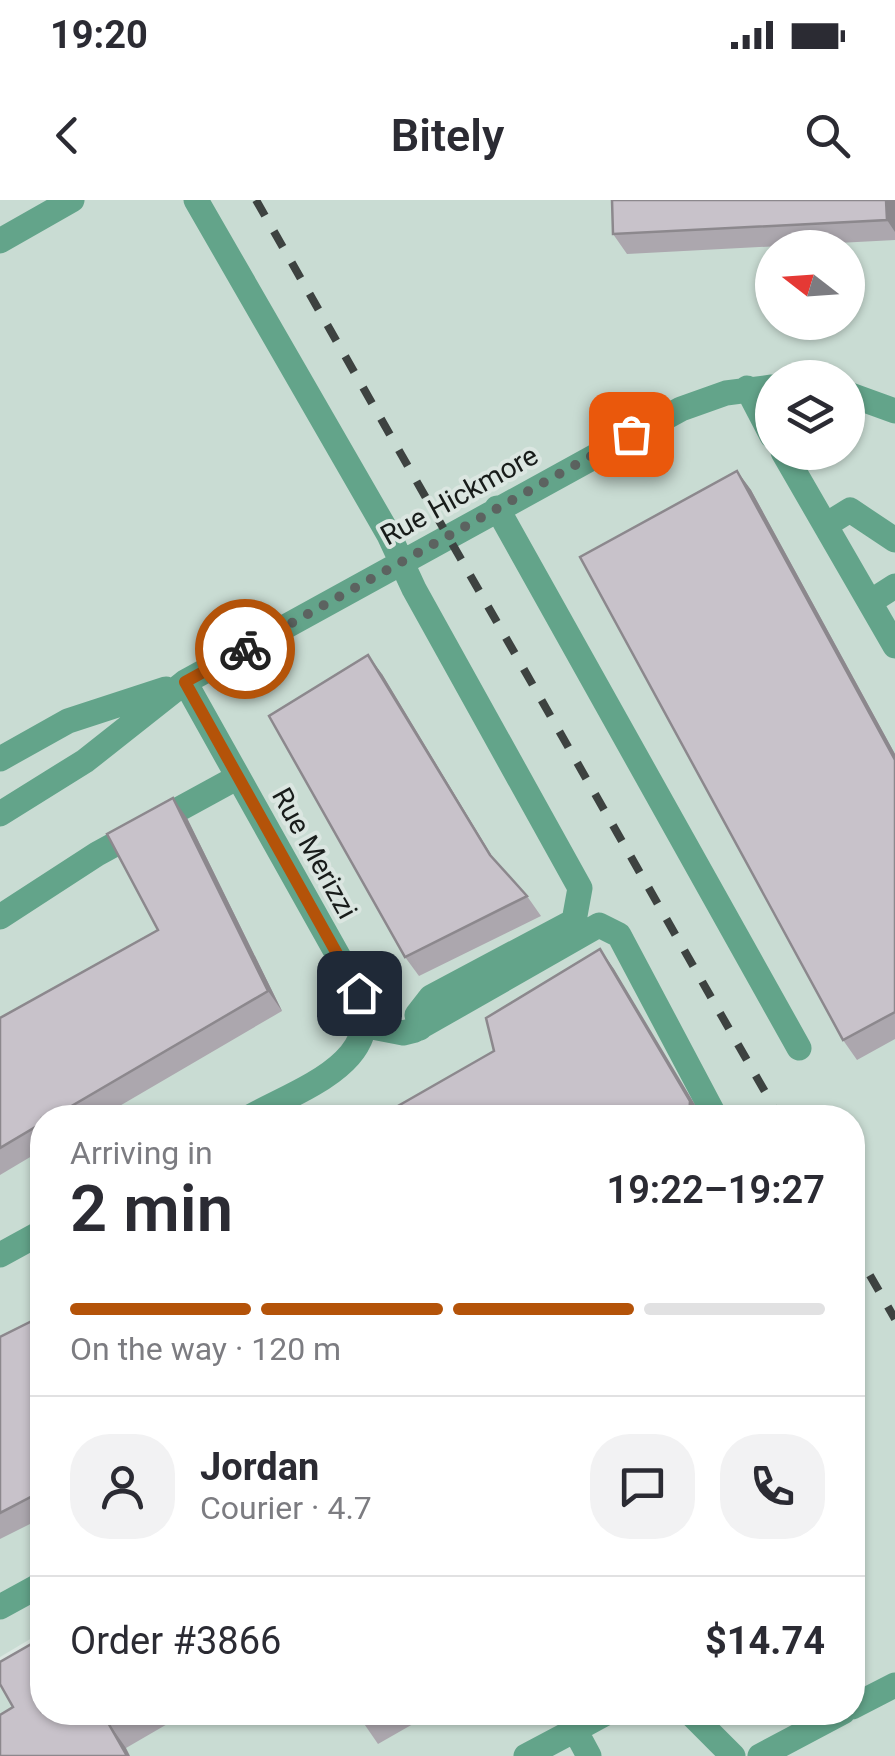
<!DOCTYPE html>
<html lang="en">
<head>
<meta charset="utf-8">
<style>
	body { margin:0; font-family:Roboto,sans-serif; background:#f2f2f3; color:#2b2b33; height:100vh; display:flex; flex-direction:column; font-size:38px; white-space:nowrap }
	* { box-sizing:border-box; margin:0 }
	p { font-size:32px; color:#7c7c81 }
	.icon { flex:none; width:55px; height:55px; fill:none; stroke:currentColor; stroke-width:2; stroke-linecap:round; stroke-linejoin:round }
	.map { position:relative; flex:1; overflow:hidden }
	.details { position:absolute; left:30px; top:905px; width:835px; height:620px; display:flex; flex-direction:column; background:#fff; border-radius:40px; box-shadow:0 2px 8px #0004 }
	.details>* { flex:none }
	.needle { width:65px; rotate:287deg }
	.buttons { position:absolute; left:755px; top:30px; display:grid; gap:20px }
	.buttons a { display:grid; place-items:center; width:110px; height:110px; border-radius:50%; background:#fff; box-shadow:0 2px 8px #0004; font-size:50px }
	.pin { position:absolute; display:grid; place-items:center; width:85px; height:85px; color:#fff; margin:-42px; border-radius:20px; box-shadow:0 5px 15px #0006 }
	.courier { position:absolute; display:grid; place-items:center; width:100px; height:100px; margin:-50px; border:8px solid #b45309; border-radius:50%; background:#fff; color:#222; box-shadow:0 2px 12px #0007 }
	.headline em { font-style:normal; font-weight:600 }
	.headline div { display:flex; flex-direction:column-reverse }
	.headline { display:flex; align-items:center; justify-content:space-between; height:170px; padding:0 40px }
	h1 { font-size:65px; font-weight:600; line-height:75px }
	.bar { display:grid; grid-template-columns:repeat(4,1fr); gap:15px 10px; align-content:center; height:120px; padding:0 40px }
	.bar i { height:12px; border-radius:8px; background:#e1e1e2 }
	.bar .current { background:#b45309 }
	.bar p { grid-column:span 4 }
	.line { display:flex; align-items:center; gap:25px; padding:0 40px; border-top:2px solid #e1e1e2 }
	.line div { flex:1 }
	.round { display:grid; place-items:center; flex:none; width:105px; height:105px; border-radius:40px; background:#f2f2f3 }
	.status { display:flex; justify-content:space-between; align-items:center; height:70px; padding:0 50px; background:#fff; direction:ltr }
	.status svg { height:28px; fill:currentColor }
	header { display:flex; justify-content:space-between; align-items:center; height:130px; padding:0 40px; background:#fff; font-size:45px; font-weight:600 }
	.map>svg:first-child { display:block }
	.built { fill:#c9dcd3; fill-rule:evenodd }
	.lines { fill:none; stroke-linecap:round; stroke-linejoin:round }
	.minor { stroke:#63a48a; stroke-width:25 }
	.rail { stroke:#3d4240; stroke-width:8; stroke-dasharray:18 18; stroke-linecap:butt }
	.wall { fill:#aca7ae }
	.shaded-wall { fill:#8c888d }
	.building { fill:#c8c2ca; stroke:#8c888d; stroke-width:2.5 }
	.done { stroke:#5c6360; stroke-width:10; stroke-dasharray:0 18 }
	.route { stroke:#b45309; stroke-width:12 }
	.labels { text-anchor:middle; stroke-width:8; stroke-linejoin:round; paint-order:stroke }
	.street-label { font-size:28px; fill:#181c1a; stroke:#dbe6e1 }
</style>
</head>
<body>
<div class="status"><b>19:20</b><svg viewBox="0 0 49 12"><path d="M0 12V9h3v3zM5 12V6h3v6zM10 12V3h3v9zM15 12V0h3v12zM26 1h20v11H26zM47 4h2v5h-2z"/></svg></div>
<header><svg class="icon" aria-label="back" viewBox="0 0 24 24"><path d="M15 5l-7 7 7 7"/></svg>Bitely<svg class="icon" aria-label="search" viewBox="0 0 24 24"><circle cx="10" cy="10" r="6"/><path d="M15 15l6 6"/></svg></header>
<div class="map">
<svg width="895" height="1556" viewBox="0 0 895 1556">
	<rect width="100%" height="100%" fill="#dbe6e1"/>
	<!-- built -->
	<path class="built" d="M 0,0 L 895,0 L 895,1556 L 0,1556 L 0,1461 L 42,1437 L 42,1512 L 852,1512 L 852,918 L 42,918 L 42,1432 L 0,1457 ZM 772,48 L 848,48 L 848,122 L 772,122 ZM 772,178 L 848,178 L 848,252 L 772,252 Z"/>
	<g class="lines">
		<!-- minor -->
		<path class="minor" d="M 196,0 L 389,335 L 414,389 L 580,688 L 574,721 L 431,797 L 417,815 L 420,828
			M 0,41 L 72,0
			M 747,188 L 772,236
			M 848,194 L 895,211
			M 783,252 L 895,446
			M 497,308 L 799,848
			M 826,325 L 850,310 L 895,340
			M 870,402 L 895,386
			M 185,482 L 359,793 C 387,863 297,890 248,918
			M 0,559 L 68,521 L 166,489
			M 0,614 L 85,561 L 185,482 L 681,209 L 726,193 L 772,187
			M 0,717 L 97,654 L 238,577
			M 367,826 L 403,833 L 415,830 L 599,725 L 619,735 L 716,918
			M 0,1055 L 42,1032
			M 0,1407 L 42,1384
			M 852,1507 L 895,1485
			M 689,1512 L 733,1556
			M 575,1530 L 608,1512
			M 526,1556 L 575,1530 L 589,1556
			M 760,1556 L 843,1512"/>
		<!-- rail -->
		<path class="rail" d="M 256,0 L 780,918
			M 852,1044 L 895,1119"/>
	</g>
	<!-- wall -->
	<path class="wall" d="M 895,0 L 895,40 L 627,54 L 613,34 Z
		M 737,271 L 751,290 L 895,554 L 895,839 L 857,860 L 843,840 Z
		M 382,474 L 495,661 L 527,696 L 541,716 L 419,776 L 405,757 Z
		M 187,618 L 282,811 L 99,918 L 42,918 L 42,950 L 0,975 L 0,818 L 158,730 Z
		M 42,1116 L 42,1318 L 0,1339 L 0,1137 Z
		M 13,1507 L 42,1512 L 188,1512 L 126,1548 Z
		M 356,1512 L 434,1512 L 378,1544 Z"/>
	<!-- shaded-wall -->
	<path class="shaded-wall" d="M 886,0 L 895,0 L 895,32 L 887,20 Z
		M 737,271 L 751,290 L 895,554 L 895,560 Z
		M 368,455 L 382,474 L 503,675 L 490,655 Z
		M 173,598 L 187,618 L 282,811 L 268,791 Z
		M 600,749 L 614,769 L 703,918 L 689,918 Z
		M 107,1521 L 126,1548 L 130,1556 L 127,1556 Z"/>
	<!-- building -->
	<path class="building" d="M 612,0 L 886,0 L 887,20 L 613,34 Z
		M 737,271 L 895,560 L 895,812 L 843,840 L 580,357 Z
		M 368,455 L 490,655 L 527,696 L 405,757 L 269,516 Z
		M 173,598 L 268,791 L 51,918 L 42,918 L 42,923 L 0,948 L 0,818 L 158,730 L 107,634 Z
		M 600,749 L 690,901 L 689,918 L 377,918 L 494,851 L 486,818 Z
		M 42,1116 L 42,1291 L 0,1313 L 0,1137 Z
		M 42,1438 L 42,1512 L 122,1512 L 107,1521 L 127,1556 L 0,1556 L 0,1515 L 13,1507 L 0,1484 L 0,1462 Z"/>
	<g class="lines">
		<!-- done -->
		<path class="done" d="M 245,449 L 631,234"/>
		<!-- route -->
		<path class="route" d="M 245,449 L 185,482 L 359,793"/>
	</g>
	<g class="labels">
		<!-- street labels -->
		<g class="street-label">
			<text transform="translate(459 295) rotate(-29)" y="10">Rue Hickmore</text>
			<text transform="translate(315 653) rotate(61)" y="10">Rue Merizzi</text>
		</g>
	</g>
</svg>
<div class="buttons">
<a><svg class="needle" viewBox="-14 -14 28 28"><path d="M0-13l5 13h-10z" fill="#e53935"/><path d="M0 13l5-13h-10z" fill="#7c7c81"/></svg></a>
<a><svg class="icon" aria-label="layers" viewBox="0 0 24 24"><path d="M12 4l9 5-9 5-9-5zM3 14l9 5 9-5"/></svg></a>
</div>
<div class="pin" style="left:631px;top:234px;background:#ea580c"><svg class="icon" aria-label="bag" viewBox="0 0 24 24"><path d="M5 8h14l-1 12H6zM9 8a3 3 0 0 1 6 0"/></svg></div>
<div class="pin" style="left:359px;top:793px;background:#1f2937"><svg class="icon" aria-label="home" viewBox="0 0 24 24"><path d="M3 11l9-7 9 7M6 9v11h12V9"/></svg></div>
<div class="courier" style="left:245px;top:449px"><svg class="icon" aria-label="bike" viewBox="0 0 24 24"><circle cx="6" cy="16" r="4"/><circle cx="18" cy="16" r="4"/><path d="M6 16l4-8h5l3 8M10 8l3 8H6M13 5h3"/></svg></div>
<section class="details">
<div class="headline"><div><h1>2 min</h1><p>Arriving in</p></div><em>19:22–19:27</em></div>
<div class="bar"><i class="current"></i><i class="current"></i><i class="current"></i><i></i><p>On the way · 120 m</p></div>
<div class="line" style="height:180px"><a class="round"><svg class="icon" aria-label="person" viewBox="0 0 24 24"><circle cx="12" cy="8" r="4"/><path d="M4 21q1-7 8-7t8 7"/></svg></a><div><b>Jordan</b><p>Courier · 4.7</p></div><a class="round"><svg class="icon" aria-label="chat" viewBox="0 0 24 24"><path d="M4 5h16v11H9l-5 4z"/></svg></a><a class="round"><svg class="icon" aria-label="phone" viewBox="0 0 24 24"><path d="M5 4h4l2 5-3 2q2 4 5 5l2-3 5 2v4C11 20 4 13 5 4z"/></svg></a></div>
<div class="line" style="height:130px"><div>Order #3866</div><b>$14.74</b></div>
</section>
</div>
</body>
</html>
